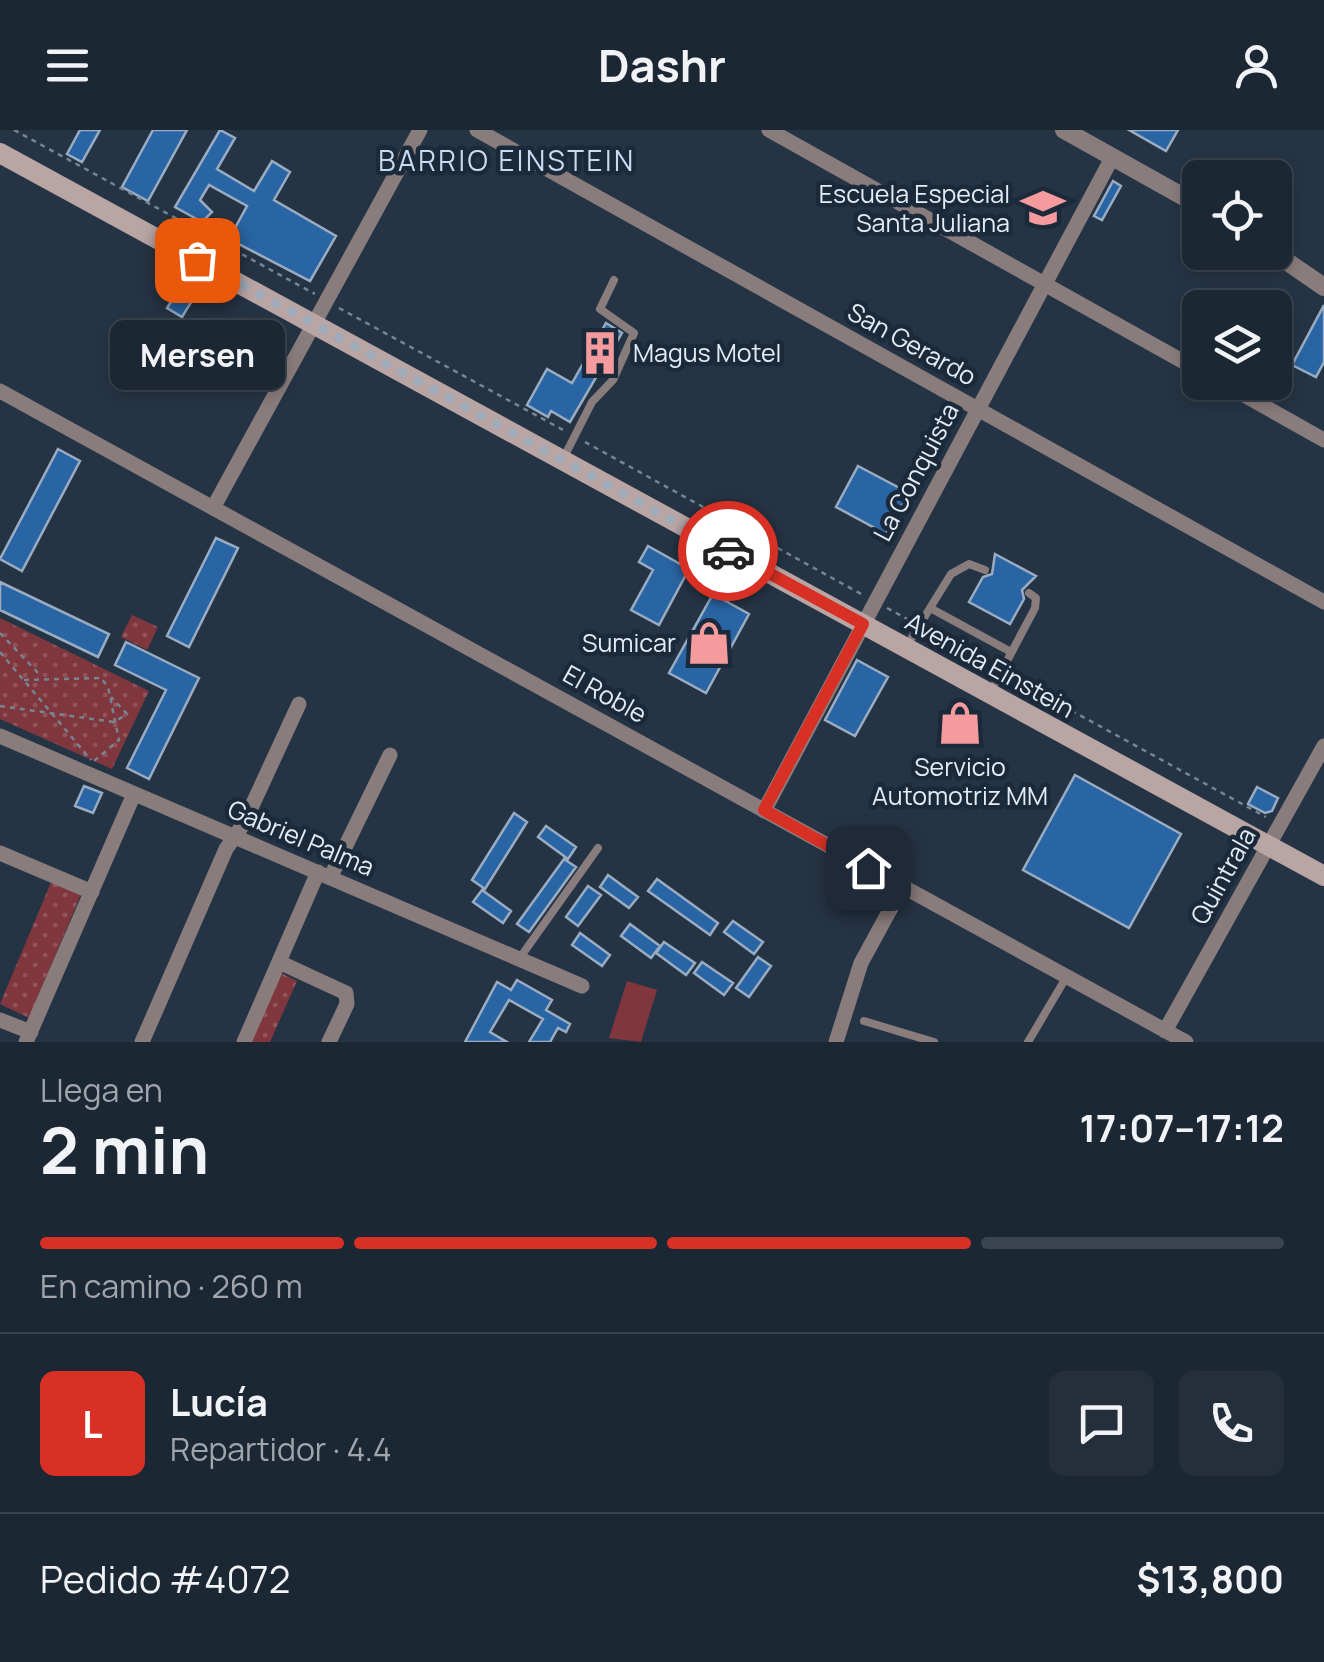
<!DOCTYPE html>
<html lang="es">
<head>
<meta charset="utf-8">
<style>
	body { margin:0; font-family:Manrope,sans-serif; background:#252f3c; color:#f1f3f6; height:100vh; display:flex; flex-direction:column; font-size:38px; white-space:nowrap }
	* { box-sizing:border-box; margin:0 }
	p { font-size:32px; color:#a0a5ac }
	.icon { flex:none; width:55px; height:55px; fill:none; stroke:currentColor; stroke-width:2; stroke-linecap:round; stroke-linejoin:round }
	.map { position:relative; height:912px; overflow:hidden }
	.side { display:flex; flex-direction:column; background:#1c2734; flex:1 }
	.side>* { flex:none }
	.buttons { position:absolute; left:1182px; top:30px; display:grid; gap:20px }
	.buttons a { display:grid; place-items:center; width:110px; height:110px; border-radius:15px; background:#1c2734; box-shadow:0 5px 15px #0003,0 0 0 2px #3a444f; font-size:50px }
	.pin { position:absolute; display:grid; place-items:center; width:85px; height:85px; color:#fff; margin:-42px; border-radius:20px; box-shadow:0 5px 15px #0006 }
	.courier { position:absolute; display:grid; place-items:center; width:100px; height:100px; margin:-50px; border:8px solid #d93025; border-radius:50%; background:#fff; color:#222; box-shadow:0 2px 12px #0007 }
	.bubble { position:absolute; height:70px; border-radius:15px; background:#1c2734; box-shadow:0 5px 15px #0003,0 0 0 2px #3a444f; font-size:32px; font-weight:700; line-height:70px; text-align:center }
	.headline em { font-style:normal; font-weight:700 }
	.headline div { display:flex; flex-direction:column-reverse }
	.headline { display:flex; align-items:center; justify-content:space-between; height:170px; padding:0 40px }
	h1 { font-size:65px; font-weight:700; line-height:75px }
	.bar { display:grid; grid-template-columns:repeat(4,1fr); gap:15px 10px; align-content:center; height:120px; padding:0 40px }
	.bar i { height:12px; border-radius:8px; background:#3a444f }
	.bar .on { background:#d93025 }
	.bar p { grid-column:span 4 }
	.line { display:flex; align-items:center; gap:25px; padding:0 40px; border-top:2px solid #3a444f }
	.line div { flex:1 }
	.round { display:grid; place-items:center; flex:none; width:105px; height:105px; border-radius:15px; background:#252f3c }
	header { display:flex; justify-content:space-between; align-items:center; height:130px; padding:0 40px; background:#1c2734; font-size:45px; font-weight:700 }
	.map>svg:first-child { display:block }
	.green { fill:#7f373d }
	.park { fill:url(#park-dots) }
	.building { fill:#2965a4; stroke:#9aacc1; stroke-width:2.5 }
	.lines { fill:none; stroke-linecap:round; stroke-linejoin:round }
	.path { stroke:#788493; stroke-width:2.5; stroke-dasharray:5 5; stroke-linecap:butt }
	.service { stroke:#897c7c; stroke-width:8 }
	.minor { stroke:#897c7c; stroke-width:15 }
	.tertiary { stroke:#897c7c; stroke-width:18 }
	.secondary { stroke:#baa5a5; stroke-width:20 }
	.done { stroke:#a0acb9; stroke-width:10; stroke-dasharray:0 18 }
	.route { stroke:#d93025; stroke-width:12 }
	.labels { text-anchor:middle; stroke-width:9; stroke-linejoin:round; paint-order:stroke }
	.poi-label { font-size:25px; fill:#e2ecf7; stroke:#1b2a3a; text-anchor:end }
	.street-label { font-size:25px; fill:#e2ecf7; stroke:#1b2a3a }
	.neighbourhood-label { font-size:28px; letter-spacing:2.5px; fill:#c9dbf1; stroke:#1b2a3a }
</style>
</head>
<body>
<header><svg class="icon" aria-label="menu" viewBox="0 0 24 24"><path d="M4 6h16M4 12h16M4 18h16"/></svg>Dashr<svg class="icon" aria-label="person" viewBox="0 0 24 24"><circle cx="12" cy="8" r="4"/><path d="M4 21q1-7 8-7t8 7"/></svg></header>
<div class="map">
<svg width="1324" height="912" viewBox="0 0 1324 912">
	<defs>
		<pattern id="park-dots" width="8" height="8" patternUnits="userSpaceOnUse" patternTransform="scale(2.5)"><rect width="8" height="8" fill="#7f373d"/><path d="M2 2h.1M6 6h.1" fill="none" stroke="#91545a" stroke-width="1.8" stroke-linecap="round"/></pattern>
	</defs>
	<rect width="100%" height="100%" fill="#253445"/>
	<!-- green -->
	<path class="green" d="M 627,851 L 657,860 L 641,912 L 609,908 Z"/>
	<!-- park -->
	<path class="park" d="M 132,485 L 158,497 L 147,520 L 121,507 Z
		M 0,488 L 149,561 L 112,639 L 0,589 Z
		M 52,750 L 82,762 L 29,888 L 0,874 Z
		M 281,843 L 297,851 L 270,912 L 251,912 Z"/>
	<!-- building -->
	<path class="building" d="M 80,0 L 100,0 L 82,32 L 67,24 Z
		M 153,0 L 187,0 L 148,71 L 122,57 Z
		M 220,0 L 235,8 L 217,39 L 254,61 L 272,31 L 290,42 L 274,70 L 336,106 L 310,151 L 229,109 L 247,76 L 209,55 L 200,70 L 212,82 L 202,92 L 175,77 Z
		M 1129,0 L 1178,0 L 1166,21 Z
		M 1113,51 L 1121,56 L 1102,90 L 1094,86 Z
		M 180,157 L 195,166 L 182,187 L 167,178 Z
		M 1324,175 L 1324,232 L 1316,247 L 1292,235 Z
		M 606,193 L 622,203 L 570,292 L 551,281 L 548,287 L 527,275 L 547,239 L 572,253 Z
		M 58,319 L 80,331 L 22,441 L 0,429 Z
		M 858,336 L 909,363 L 886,404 L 836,377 Z
		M 216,408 L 238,418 L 189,517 L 167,506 Z
		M 648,416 L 689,439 L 659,495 L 631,480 L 653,440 L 639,432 Z
		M 995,424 L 1036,446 L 1022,460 L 1024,469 L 1010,494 L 969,472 L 983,447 L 992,444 Z
		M 0,452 L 109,504 L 98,527 L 0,480 Z
		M 713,464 L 749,484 L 706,563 L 669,543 Z
		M 126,512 L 199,548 L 149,649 L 127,638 L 166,560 L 115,535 Z
		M 857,530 L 888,547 L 855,606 L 825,590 Z
		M 959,576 L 975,584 L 960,611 L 944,602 Z
		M 1075,645 L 1181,704 L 1129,798 L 1023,740 Z
		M 84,656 L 102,663 L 93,683 L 75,676 Z
		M 1257,657 L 1278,668 L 1272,681 L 1265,683 L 1248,674 Z
		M 514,683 L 527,692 L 485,759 L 472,750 Z
		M 546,696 L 576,717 L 568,729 L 538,707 Z
		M 564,729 L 576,737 L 529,802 L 517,794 Z
		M 608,745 L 638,767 L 629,778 L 600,757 Z
		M 657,749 L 718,793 L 710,805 L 648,761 Z
		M 588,756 L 601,765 L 578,796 L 566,787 Z
		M 482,760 L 511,781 L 503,793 L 473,772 Z
		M 733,791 L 763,812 L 754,824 L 724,802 Z
		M 630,794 L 660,816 L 651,828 L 621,806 Z
		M 580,803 L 610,825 L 602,836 L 572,815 Z
		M 664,812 L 695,833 L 686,845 L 656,823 Z
		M 758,827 L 771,836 L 749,867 L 736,858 Z
		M 702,832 L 733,853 L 724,865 L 694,843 Z
		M 517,850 L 552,870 L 546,880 L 570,894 L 566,902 L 558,898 L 550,912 L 529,912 L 543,889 L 509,870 L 490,902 L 507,912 L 465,912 L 497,852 L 511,860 Z"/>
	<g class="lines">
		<!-- path -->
		<path class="path" d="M 14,0 L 315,164
			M 339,178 L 565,301
			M 585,312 L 863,465
			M 887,478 L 911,491
			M 927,500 L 994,538
			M 0,503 L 41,546
			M 0,522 L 91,630
			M 1010,547 L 1266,687
			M 24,550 L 101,548 L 108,557 L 119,610 L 94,631
			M 0,576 L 114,592 L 127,584 L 111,567"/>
		<!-- service -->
		<path class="service" d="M 563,329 L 592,272 L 613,250 L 634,203 L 600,179 L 614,150
			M 932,479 L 1011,522
			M 906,517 L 951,444 L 969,434 L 985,440
			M 990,563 L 1035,478 L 1036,468 L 1029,463
			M 519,829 L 598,718
			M 864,891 L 934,912
			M 1028,912 L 1067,846"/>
		<!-- minor -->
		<path class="minor" d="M 477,0 L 1324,472
			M 769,0 L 1200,241
			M 1221,252 L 1324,310
			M 0,261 L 1186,912
			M 213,378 L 420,0
			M 0,606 L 582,856
			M 764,681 L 1113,26
			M 0,723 L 92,762
			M 330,748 L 390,625
			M 279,832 L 346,863 L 347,874 L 329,912
			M 0,890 L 31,902
			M 1165,901 L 1324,616
			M 26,912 L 134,664
			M 142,912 L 226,719 L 244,693 L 299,574
			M 244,912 L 318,742
			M 836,912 L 861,833 L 903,756"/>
		<!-- tertiary -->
		<path class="tertiary" d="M 1064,0 L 1200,76
			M 1273,122 L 1324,157"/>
		<!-- secondary -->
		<path class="secondary" d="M 0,23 L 1324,746"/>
	</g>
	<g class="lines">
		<!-- done -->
		<path class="done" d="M 197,130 L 728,421"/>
		<!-- route -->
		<path class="route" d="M 728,421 L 863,494 L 764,680 L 868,738"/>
	</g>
	<!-- icons -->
	<defs>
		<g id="school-bare" transform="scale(3.45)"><path d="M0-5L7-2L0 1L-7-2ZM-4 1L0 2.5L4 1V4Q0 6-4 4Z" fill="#f59b9e" stroke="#1b2a3a" stroke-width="2.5" paint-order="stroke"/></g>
		<g id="building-bare" transform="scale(3.45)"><path d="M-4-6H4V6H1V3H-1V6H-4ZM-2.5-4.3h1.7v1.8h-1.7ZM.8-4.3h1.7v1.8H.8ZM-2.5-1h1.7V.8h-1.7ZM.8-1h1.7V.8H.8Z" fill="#f59b9e" stroke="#1b2a3a" stroke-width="2.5" paint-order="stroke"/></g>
		<g id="shop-bare" transform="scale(3.45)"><path d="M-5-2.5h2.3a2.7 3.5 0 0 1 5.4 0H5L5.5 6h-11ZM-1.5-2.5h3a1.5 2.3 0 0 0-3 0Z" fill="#f59b9e" stroke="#1b2a3a" stroke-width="2.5" paint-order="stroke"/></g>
	</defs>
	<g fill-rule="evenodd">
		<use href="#school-bare" x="1043" y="78"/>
		<use href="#building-bare" x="600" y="223"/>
		<use href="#shop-bare" x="709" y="513"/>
		<use href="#shop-bare" x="960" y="593"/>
	</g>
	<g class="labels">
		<!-- poi labels -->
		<g class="poi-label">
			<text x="1010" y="73">Escuela Especial<tspan x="1010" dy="29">Santa Juliana</tspan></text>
			<text x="633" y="232" text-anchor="start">Magus Motel</text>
			<text x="676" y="522">Sumicar</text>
			<text x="960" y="646" text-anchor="middle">Servicio<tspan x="960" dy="29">Automotriz MM</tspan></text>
		</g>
		<!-- street labels -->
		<g class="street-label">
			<text transform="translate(912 214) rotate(29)" y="9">San Gerardo</text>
			<text transform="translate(916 342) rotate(-62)" y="9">La Conquista</text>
			<text transform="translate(990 535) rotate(29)" y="9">Avenida Einstein</text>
			<text transform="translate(605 564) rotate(29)" y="9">El Roble</text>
			<text transform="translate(301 708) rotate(23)" y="9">Gabriel Palma</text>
			<text transform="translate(1223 746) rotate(-61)" y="9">Quintrala</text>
		</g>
		<!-- neighbourhood labels -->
		<g class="neighbourhood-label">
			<text x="507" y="41">BARRIO EINSTEIN</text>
		</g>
	</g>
</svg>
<div class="buttons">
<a><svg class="icon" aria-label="locate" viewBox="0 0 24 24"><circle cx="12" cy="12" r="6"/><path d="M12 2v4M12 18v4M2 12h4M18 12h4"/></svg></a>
<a><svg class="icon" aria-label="layers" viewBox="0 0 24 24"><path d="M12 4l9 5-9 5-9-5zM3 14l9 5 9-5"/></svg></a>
</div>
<div class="pin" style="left:197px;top:130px;background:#ea580c"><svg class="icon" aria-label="bag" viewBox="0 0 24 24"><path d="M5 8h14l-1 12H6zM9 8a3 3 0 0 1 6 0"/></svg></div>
<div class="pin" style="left:868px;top:738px;background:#1f2937"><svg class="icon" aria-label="home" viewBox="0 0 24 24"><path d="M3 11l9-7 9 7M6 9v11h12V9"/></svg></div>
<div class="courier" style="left:728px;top:421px"><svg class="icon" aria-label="car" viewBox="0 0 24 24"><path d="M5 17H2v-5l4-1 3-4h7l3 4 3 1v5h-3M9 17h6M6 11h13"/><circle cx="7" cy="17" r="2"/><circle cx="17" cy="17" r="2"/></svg></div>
<div class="bubble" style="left:110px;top:190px;width:175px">Mersen</div>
</div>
<section class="side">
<div class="headline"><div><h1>2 min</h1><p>Llega en</p></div><em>17:07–17:12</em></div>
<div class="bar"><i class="on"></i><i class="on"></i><i class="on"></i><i></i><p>En camino · 260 m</p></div>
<div class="line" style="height:180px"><b class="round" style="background:#d93025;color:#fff">L</b><div><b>Lucía</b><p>Repartidor · 4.4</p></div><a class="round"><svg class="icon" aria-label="chat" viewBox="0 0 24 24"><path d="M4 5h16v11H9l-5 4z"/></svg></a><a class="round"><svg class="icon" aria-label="phone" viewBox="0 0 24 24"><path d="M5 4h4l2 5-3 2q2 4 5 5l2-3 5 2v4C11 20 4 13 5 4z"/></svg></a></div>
<div class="line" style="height:130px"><div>Pedido #4072</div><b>$13,800</b></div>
</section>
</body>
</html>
